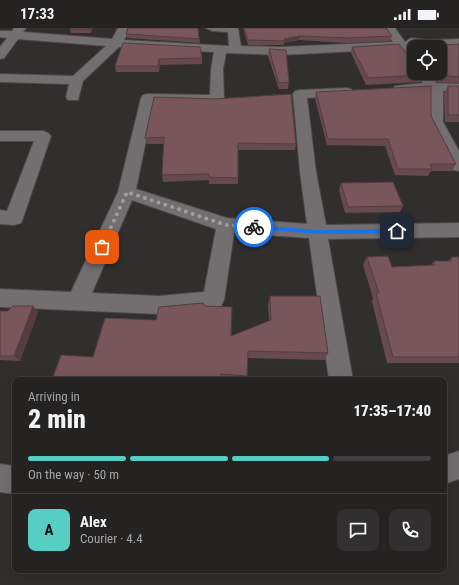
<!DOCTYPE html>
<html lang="en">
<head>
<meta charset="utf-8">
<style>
	body { margin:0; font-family:"Roboto Condensed",sans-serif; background:#312f2f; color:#f1f3f6; height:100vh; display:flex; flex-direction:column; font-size:15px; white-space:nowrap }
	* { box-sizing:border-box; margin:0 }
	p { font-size:13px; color:#a3a4a5 }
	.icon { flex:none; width:22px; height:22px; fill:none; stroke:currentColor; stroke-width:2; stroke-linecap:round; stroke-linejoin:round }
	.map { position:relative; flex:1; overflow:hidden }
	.details { position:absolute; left:12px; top:349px; width:435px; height:196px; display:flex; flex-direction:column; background:#252222; border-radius:8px; box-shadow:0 4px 16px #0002,0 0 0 1px #423f40 }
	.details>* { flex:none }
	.buttons { position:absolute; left:407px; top:12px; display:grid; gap:8px }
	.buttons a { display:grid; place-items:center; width:40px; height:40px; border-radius:8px; background:#252222; box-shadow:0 4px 16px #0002,0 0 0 1px #423f40; font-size:20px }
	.pin { position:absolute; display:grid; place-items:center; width:34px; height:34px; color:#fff; margin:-17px; border-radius:8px; box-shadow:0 2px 6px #0006 }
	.courier { position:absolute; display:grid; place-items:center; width:40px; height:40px; margin:-20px; border:3px solid #1a73e8; border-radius:50%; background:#fff; color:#222; box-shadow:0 1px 5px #0007 }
	.overview em { font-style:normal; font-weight:800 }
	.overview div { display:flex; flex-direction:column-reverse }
	.overview { display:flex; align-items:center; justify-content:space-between; height:68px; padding:0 16px }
	h1 { font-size:26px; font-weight:800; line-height:30px }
	.bar { display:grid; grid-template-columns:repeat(4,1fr); gap:6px 4px; align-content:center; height:48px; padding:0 16px }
	.bar i { height:5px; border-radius:3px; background:#423f40 }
	.bar .current { background:#56cec3 }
	.bar p { grid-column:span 4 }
	.line { display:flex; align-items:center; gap:10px; padding:0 16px; border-top:1px solid #423f40 }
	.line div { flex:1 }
	.round { display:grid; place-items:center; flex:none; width:42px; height:42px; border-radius:8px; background:#312f2f }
	.status { display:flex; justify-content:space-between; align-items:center; height:28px; padding:0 20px; background:#252222; direction:ltr }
	.status svg { height:11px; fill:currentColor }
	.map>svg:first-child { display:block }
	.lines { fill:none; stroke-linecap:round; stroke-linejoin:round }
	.minor-casing { stroke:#4c4949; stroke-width:2 }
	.minor { fill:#736f70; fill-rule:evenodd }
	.wall { fill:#674a4f }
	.shaded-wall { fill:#543c40 }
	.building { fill:#78565c; stroke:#543c40 }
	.route { fill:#1a73e8 }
	.done { stroke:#a19e9e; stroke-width:4; stroke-dasharray:0 7.2 }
</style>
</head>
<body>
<div class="status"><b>17:33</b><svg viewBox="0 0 49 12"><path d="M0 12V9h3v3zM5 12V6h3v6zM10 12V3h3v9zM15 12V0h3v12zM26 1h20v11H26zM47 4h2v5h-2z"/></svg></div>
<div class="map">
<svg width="459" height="557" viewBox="0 0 459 557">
	<rect width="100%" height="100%" fill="#312e2e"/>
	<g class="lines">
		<!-- minor casing -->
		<g class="minor-casing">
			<path id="minor" d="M 14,0 L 26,0 L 23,4 L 112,11 L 118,0 L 130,0 L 124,12 L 229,18 L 228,4 L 212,3 L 206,0 L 238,0 L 241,18 L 280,19 L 393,14 L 383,0 L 395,0 L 405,14 L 411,10 L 428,12 L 459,11 L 459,19 L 423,19 L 407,17 L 414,25 L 414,38 L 410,37 L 398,21 L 280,27 L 226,25 L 223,41 L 224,71 L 222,74 L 154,74 L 136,161 L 227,190 L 307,196 L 300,144 L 293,66 L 295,63 L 300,62 L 346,60 L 351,61 L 353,64 L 351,67 L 307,70 L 316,144 L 326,197 L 459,195 L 459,209 L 328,211 L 353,352 L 329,352 L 309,210 L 234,205 L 224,272 L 221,278 L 213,281 L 159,286 L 0,279 L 0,261 L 71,264 L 118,164 L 141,70 L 143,67 L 148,66 L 210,67 L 211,41 L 214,24 L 119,19 L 83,53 L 78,72 L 68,72 L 66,69 L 69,56 L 0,54 L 0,46 L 73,48 L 106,18 L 18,11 L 4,30 L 0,31 L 0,19 L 7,10 L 0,9 L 0,3 L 12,3 ZM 132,172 L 216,201 L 204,264 L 159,268 L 92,265 Z
				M 425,45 L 430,46 L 436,55 L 459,56 L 459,64 L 443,63 L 443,94 L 459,123 L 459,143 L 453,142 L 429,94 L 429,63 L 395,64 L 393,61 L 395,58 L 423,55 L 418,49 L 420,46 Z
				M 0,103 L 43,103 L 48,105 L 51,108 L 23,190 L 21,195 L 14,197 L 0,196 L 0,182 L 7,183 L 34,113 L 0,113 Z
				M 459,423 L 459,451 L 444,456 L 444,428 Z
				M 0,436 L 15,438 L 15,466 L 0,464 Z"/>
		</g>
		<!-- minor -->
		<use href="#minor" class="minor"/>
	</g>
	<!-- wall -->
	<path class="wall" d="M 70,0 L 93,0 L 91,5 L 71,5 L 70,1 Z
		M 198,0 L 200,15 L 127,10 L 126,6 Z
		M 243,0 L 386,0 L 392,8 L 390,13 L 346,15 L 299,12 L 284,15 L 284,17 L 248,17 Z
		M 414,13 L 442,17 L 459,16 L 459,56 L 437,54 L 428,45 L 440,45 L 440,19 L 414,19 L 414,23 L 411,20 Z
		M 123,15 L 202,30 L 202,36 L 160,37 L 159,44 L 116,44 L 115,38 Z
		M 352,19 L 414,45 L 422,45 L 421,45 L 423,47 L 420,54 L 366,57 L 351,25 Z
		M 269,21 L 289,54 L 288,61 L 279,61 L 268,28 Z
		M 448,58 L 459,58 L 459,94 L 445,94 L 444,65 Z
		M 316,64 L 431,88 L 456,136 L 452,143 L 431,143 L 428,148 L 395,147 L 385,118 L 327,117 L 315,71 Z
		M 154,69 L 296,116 L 295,122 L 238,122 L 238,156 L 209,156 L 209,152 L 163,154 L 162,147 L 164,116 L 147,116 L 145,110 Z
		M 341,155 L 403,178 L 400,184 L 345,185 L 339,162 Z
		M 367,229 L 392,239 L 431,237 L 434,233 L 448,233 L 452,229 L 459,229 L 459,335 L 387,335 L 372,273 L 373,270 L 363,237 Z
		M 270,268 L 328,325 L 325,332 L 248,330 L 246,352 L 52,352 L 93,329 L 231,308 L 269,293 L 268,276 Z
		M 33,278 L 38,284 L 20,333 L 0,332 L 0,283 L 8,283 Z"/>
	<!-- shaded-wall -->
	<path class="shaded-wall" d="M 90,0 L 93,0 L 91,5 L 90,1 Z
		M 300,8 L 299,12 L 284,15 L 284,11 Z
		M 159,31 L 160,37 L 159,44 L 158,38 Z
		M 33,278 L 38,284 L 20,333 L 14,328 Z"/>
	<!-- building -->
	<path class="building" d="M 70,0 L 90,0 L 90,1 L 70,1 Z
		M 128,0 L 198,0 L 199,11 L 126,6 Z
		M 244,0 L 386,0 L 392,8 L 347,10 L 300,8 L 284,11 L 284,13 L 248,12 Z
		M 414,13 L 440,14 L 442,17 L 459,16 L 459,49 L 440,47 L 438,45 L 440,45 L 440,19 L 418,19 Z
		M 123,15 L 200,19 L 202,30 L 159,31 L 158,38 L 115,38 Z
		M 399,16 L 411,31 L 414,32 L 414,45 L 421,45 L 423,47 L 368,50 L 352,19 Z
		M 269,21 L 286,22 L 289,54 L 279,55 Z
		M 431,58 L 431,88 L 456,136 L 430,136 L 432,141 L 398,141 L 388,111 L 328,111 L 316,64 Z
		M 448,58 L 459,58 L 459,87 L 448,87 Z
		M 291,66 L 296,116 L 238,115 L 238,150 L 209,149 L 209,146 L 162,147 L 164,109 L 145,110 L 154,69 L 215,71 Z
		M 393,154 L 403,178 L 348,179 L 341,155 Z
		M 388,228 L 392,239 L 435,237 L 434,233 L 451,233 L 452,229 L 459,229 L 459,329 L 393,329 L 376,265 L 379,265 L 367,229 Z
		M 270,268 L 320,268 L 328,325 L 248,323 L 247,348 L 221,346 L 221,352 L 52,352 L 61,327 L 93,329 L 105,290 L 156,292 L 159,279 L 203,275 L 205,278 L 232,279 L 231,308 L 271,292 Z
		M 13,278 L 33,278 L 14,328 L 0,328 L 0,283 L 8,283 Z"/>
	<!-- route -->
	<path class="route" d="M 254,197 L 319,202 L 397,201 L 400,203 L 397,205 L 319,206 L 254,201 L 252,199 Z"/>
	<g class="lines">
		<!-- done -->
		<path class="done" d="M 102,219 L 127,164 L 226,197 L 254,199"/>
	</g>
</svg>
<div class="buttons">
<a><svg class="icon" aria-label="locate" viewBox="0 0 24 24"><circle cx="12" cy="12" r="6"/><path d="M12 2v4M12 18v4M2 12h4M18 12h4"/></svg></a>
</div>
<div class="pin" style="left:102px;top:219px;background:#ea580c"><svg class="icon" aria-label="bag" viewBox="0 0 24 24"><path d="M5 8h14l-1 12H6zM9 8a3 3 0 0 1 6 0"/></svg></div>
<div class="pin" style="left:397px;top:203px;background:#1f2937"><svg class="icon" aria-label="home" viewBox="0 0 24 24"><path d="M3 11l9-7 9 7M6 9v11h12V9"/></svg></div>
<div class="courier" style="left:254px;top:199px"><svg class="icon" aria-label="bike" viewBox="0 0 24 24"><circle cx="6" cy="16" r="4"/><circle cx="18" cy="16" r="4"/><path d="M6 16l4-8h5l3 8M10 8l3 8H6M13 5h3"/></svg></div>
<section class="details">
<div class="overview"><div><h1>2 min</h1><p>Arriving in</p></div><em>17:35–17:40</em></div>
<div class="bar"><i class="current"></i><i class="current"></i><i class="current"></i><i></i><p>On the way · 50 m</p></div>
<div class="line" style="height:72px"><b class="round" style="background:#56cec3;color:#111">A</b><div><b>Alex</b><p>Courier · 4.4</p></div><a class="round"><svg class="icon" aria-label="chat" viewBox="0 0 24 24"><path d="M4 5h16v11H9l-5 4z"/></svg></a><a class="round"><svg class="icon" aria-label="phone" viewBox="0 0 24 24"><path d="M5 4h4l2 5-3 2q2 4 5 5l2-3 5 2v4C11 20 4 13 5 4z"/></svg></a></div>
</section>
</div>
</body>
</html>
